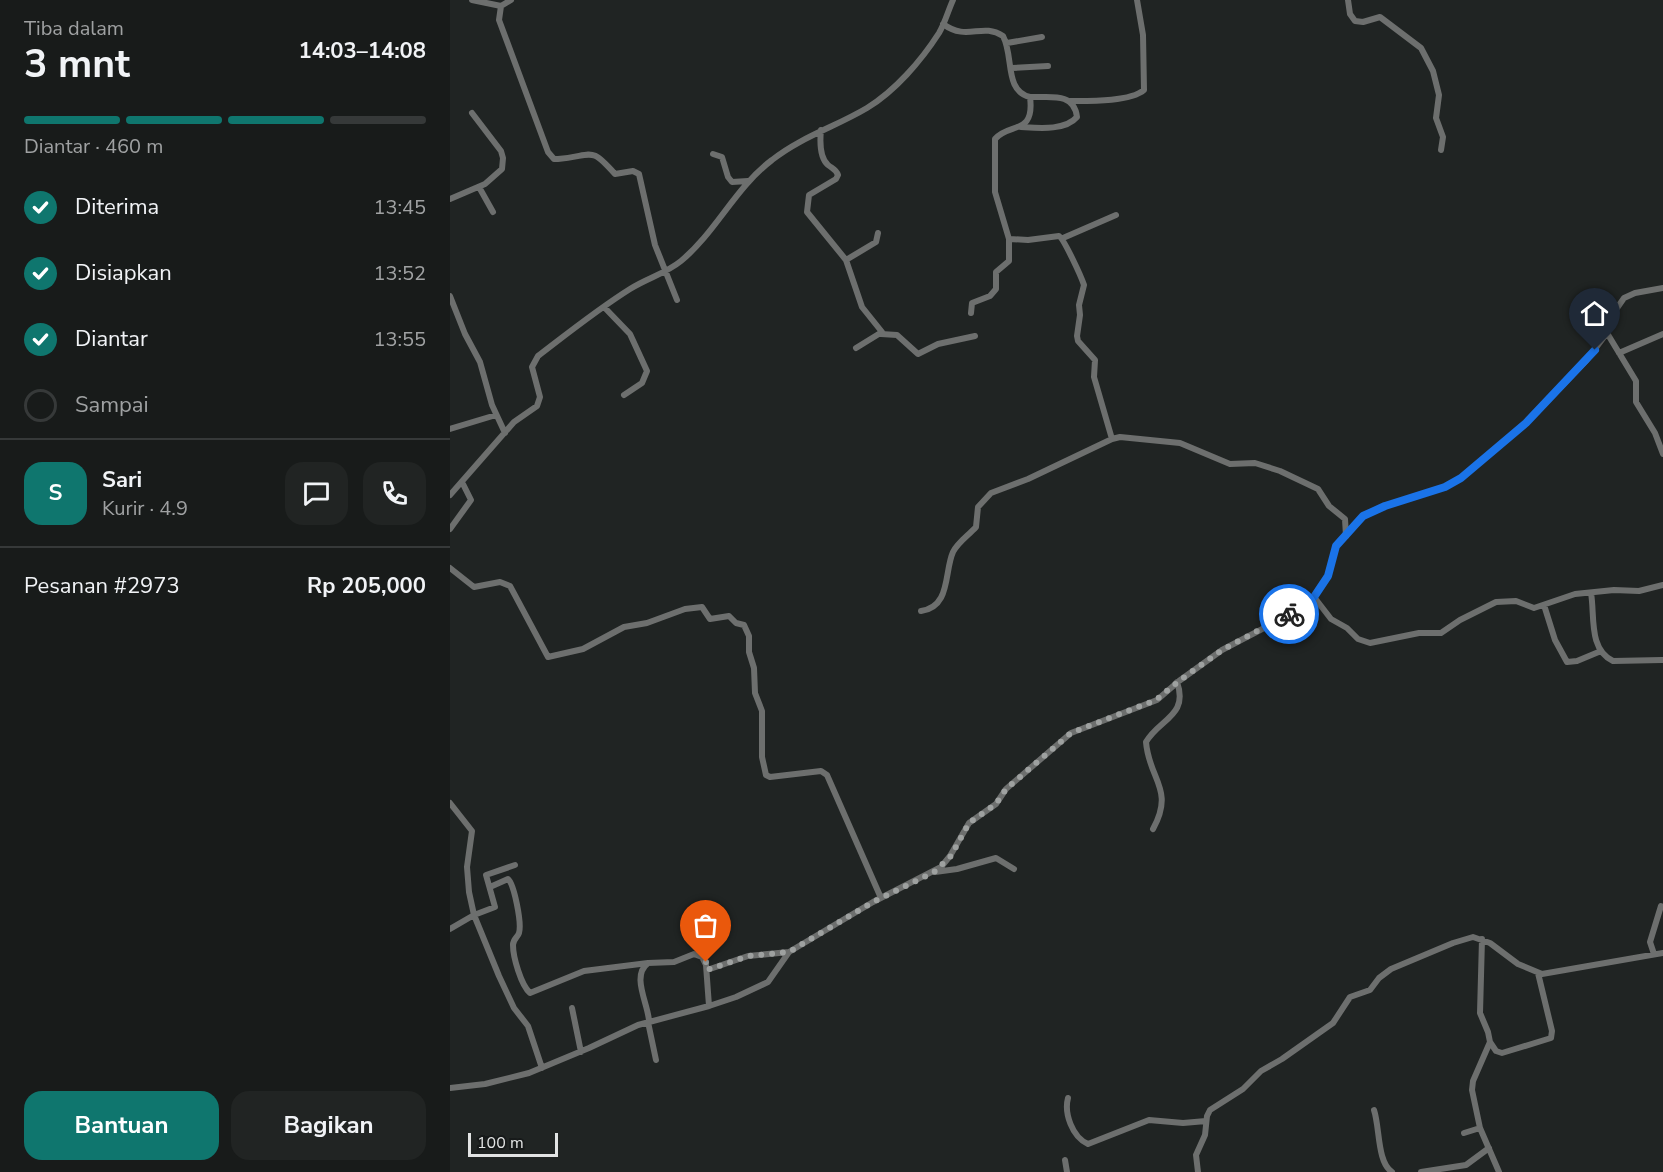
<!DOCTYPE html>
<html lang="id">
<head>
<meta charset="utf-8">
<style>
	body { margin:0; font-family:"Nunito Sans",sans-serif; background:#212423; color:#f1f3f6; height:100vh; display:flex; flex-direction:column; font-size:22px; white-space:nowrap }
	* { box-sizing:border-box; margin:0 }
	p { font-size:20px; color:#9fa1a2 }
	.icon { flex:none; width:33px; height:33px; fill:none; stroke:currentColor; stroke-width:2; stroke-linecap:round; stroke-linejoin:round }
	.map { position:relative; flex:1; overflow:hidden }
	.panel { display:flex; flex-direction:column; background:#181b1a; width:450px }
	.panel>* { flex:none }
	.scale { position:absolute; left:18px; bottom:15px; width:90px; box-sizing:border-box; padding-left:6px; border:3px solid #e2e4e4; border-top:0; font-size:16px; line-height:21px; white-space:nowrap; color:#e2e4e4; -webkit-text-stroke:4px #171a1a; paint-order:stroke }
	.pin { position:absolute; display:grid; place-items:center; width:51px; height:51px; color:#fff; margin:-62px -26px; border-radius:50% 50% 50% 0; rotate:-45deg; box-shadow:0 0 6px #0007 }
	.pin .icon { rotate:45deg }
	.courier { position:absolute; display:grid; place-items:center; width:60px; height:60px; margin:-30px; border:4px solid #1a73e8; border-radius:50%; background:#fff; color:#222; box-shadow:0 2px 8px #0007 }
	.summary em { font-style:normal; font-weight:700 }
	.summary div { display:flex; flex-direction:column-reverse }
	.summary { display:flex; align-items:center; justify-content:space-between; height:102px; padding:0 24px }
	h1 { font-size:39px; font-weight:700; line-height:45px }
	.bar { display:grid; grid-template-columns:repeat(4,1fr); gap:9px 6px; align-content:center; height:72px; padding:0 24px }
	.bar i { height:8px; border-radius:4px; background:#363939 }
	.bar .on { background:#0f766e }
	.bar p { grid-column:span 4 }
	.line { display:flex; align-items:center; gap:15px; padding:0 24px; border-top:2px solid #363939 }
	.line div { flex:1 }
	.round { display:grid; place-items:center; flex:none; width:63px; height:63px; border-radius:18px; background:#212423 }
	ol { padding:0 24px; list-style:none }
	li { display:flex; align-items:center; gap:18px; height:66px }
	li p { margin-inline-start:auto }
	li .icon { padding:6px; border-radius:50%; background:#0f766e; color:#fff; stroke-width:4 }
	li:last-child { color:#9fa1a2 }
	li i { width:33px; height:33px; border:3px solid #363939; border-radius:50% }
	.cta { display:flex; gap:12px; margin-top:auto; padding:12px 24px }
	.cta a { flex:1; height:69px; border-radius:18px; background:#0f766e; color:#fff; font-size:24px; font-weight:700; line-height:69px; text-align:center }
	.cta a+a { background:#212423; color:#f1f3f6 }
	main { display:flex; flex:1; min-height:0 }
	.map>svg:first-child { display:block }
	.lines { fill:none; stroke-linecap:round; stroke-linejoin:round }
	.minor { stroke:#6d6f6e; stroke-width:6 }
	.done { stroke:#9ea1a0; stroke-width:6; stroke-dasharray:0 10.8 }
	.route { stroke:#1a73e8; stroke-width:8 }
</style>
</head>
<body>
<main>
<section class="panel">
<div class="summary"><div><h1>3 mnt</h1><p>Tiba dalam</p></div><em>14:03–14:08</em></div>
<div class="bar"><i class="on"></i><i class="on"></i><i class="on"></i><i></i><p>Diantar · 460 m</p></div>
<ol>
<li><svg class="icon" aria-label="check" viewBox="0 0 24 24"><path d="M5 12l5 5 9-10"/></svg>Diterima<p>13:45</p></li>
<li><svg class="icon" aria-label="check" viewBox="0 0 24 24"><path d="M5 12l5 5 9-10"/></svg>Disiapkan<p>13:52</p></li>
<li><svg class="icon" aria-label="check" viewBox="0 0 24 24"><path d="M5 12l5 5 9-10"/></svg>Diantar<p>13:55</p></li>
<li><i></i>Sampai</li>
</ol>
<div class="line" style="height:108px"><b class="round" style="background:#0f766e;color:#fff">S</b><div><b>Sari</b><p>Kurir · 4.9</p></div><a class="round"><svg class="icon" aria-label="chat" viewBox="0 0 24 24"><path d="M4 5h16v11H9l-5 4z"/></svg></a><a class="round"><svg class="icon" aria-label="phone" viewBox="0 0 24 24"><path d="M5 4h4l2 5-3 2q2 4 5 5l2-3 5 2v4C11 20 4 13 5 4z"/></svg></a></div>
<div class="line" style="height:78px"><div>Pesanan #2973</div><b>Rp 205,000</b></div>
<div class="cta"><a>Bantuan</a><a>Bagikan</a></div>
</section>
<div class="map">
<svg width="1213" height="1172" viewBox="0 0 1213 1172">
	<rect width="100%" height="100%" fill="#202423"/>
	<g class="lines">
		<!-- minor -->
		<path class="minor" d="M 22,0 L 51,6
			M 61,0 L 51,6 L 49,20 L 98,152 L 104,159 L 108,159 C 144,156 139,145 165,174 L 183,171 L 189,174 L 205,245 L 227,300
			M 898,0 L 900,14 L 905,21 L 913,22 L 930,17 L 971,48 L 983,71 L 989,95 L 986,118 L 993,137 L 991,150
			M 493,24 C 518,42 531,22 553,36 C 564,56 554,91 580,97 C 585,136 559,122 545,139 L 545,192 L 559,239 L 578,240 L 609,236 C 614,239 631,276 634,285 L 629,305 L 630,315 L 627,336 L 628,341 L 645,360 L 644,377 L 662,439 L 670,437 L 730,443 L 780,464 L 805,463 L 830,471 L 868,489 L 879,506 L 895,519 L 896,536
			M 557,43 L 592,37
			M 562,68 L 598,66
			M 620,101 C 638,101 680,102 694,90 L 693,35 L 687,0
			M 571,127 C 588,128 615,131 627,117 C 624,91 598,98 580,97
			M 371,130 C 370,140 369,157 378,165 C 383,169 386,169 388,175 L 386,179 L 359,195 L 357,212 L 396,260 L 412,307 L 432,332 L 406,348
			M 263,154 L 272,157 L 278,177 L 282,182 L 298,181
			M 29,187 L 43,212
			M 0,199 L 35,184 L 52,169 L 53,158 L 51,151 L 22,113
			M 613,238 L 666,215
			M 396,260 L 426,242 L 428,233
			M 0,296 L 15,334 L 30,362 L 42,405 L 55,433
			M 154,307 L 180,334 L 197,371 L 192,383 L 174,395
			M 521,313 L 522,303 L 540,296 L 546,289 L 546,272 L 559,261 L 559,239
			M 1157,333 L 1186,381 L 1186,402 L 1205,433 L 1213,454
			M 431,334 L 447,335 L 468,354 L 488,344 L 525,336
			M 1169,353 L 1213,334
			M 0,429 L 46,415
			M 0,495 L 64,422 L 87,406 L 90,397 L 82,367 L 88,356 C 118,333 148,309 180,289 C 197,278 215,274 231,261 C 266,232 285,188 322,160 C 351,137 385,127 417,108 C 445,91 471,61 489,33 C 495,23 498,11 503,0
			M 0,529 L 21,500 L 12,482
			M 0,568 L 24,587 L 50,582 L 60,586 L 98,657 L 133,649 L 174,627 L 197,623 L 235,609 L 252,607 L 260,619 L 279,616 L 286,623 L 294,625 L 299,636 L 299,652 L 304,668 L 305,693 L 312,711 L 312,757 L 316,775 L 320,777 L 371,771 L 377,775 L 431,898
			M 1141,593 C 1145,615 1138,649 1163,661 L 1212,660
			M 864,597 L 881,619 L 897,628 L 908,639 L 920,643 L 969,633 L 991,633 L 1010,620 L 1046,602 L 1066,601 L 1084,608 L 1125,594 L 1164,590 L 1189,591 L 1213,585
			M 1094,605 L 1105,640 L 1117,662 L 1127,661 L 1151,651
			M 471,611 C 501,607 494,572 503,552 C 508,542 519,535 526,527 L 528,507 L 541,493 L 578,479 L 662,439
			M 0,803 L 22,831 L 17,867 L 19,892 L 24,915 L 49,976 L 64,1008 L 78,1026 L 92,1068
			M 703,829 C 725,789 699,780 696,742 C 709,719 739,716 727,682
			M 485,872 L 507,869 L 546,858 L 564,869
			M 40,887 L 58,879 C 64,884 72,923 69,933 C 68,937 63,939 63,945 C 63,957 71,985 80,993 L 134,971 L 198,963
			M 0,929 L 24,915 L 45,907 L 36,875 L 65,865
			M 1032,939 L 1030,1013 L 1038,1032 L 1040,1042 L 1023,1081 L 1022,1090 L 1030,1128 L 1049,1172
			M 1204,954 L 1200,942 L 1211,906
			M 257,970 L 298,956 L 339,952
			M 122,1008 L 131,1052
			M 199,1021 C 198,1003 181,976 198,963 L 224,962 L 244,954 L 252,957 L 256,965 L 259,1006
			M 198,1022 L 206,1060
			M 1040,1042 L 1046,1051 L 1052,1053 L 1101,1038 L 1102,1031 L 1088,973
			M 0,1088 L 35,1084 L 79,1073 L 139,1048 L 188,1025 L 259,1006 L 286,997 L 318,982 L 339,952 L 423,902 L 491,867 L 500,856 L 519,823 L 546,804 L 556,789 L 621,733 L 707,700 L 729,681 L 772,650 L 837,616 L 864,597 L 878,576 L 886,546 L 913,516 L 935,506 L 995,487 L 1011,478 L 1076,423 L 1136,361 L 1157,333 L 1165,311 L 1174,298 L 1185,293 L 1213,288
			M 618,1098 C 614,1113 622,1137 638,1144 L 699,1120 L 733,1123 L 756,1121
			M 924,1110 C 930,1128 927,1162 942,1172
			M 1014,1133 L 1030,1128
			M 615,1160 L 617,1172
			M 748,1172 L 746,1155 L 755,1135 L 757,1116 L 760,1110 L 793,1089 L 811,1071 L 832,1059 L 883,1023 L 900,997 L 920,990 L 929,978 L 941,969 L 1003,943 L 1023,937 L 1040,943 L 1068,964 L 1092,974 L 1213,953
			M 971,1172 L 1016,1165 L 1039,1148"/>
	</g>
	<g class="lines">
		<!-- done -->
		<path class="done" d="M 256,962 L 257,970 L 298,956 L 339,952 L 423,902 L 484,872 L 501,856 L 519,823 L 546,804 L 556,789 L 621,733 L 706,700 L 729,681 L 772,650 L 839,614"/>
		<!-- route -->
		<path class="route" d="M 839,614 L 864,597 L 878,576 L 886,546 L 913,516 L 935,506 L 995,487 L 1011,478 L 1076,423 L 1145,350"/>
	</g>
</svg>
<div class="scale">100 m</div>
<div class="pin" style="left:256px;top:962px;background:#ea580c"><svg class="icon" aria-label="bag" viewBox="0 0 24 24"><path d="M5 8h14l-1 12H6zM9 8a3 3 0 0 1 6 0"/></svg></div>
<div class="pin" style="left:1145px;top:350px;background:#1f2937"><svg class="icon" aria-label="home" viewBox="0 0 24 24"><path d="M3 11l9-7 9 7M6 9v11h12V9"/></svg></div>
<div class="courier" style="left:839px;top:614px"><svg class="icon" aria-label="bike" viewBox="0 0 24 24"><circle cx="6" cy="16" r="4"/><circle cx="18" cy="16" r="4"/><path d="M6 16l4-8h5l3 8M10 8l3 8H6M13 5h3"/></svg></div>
</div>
</main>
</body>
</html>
